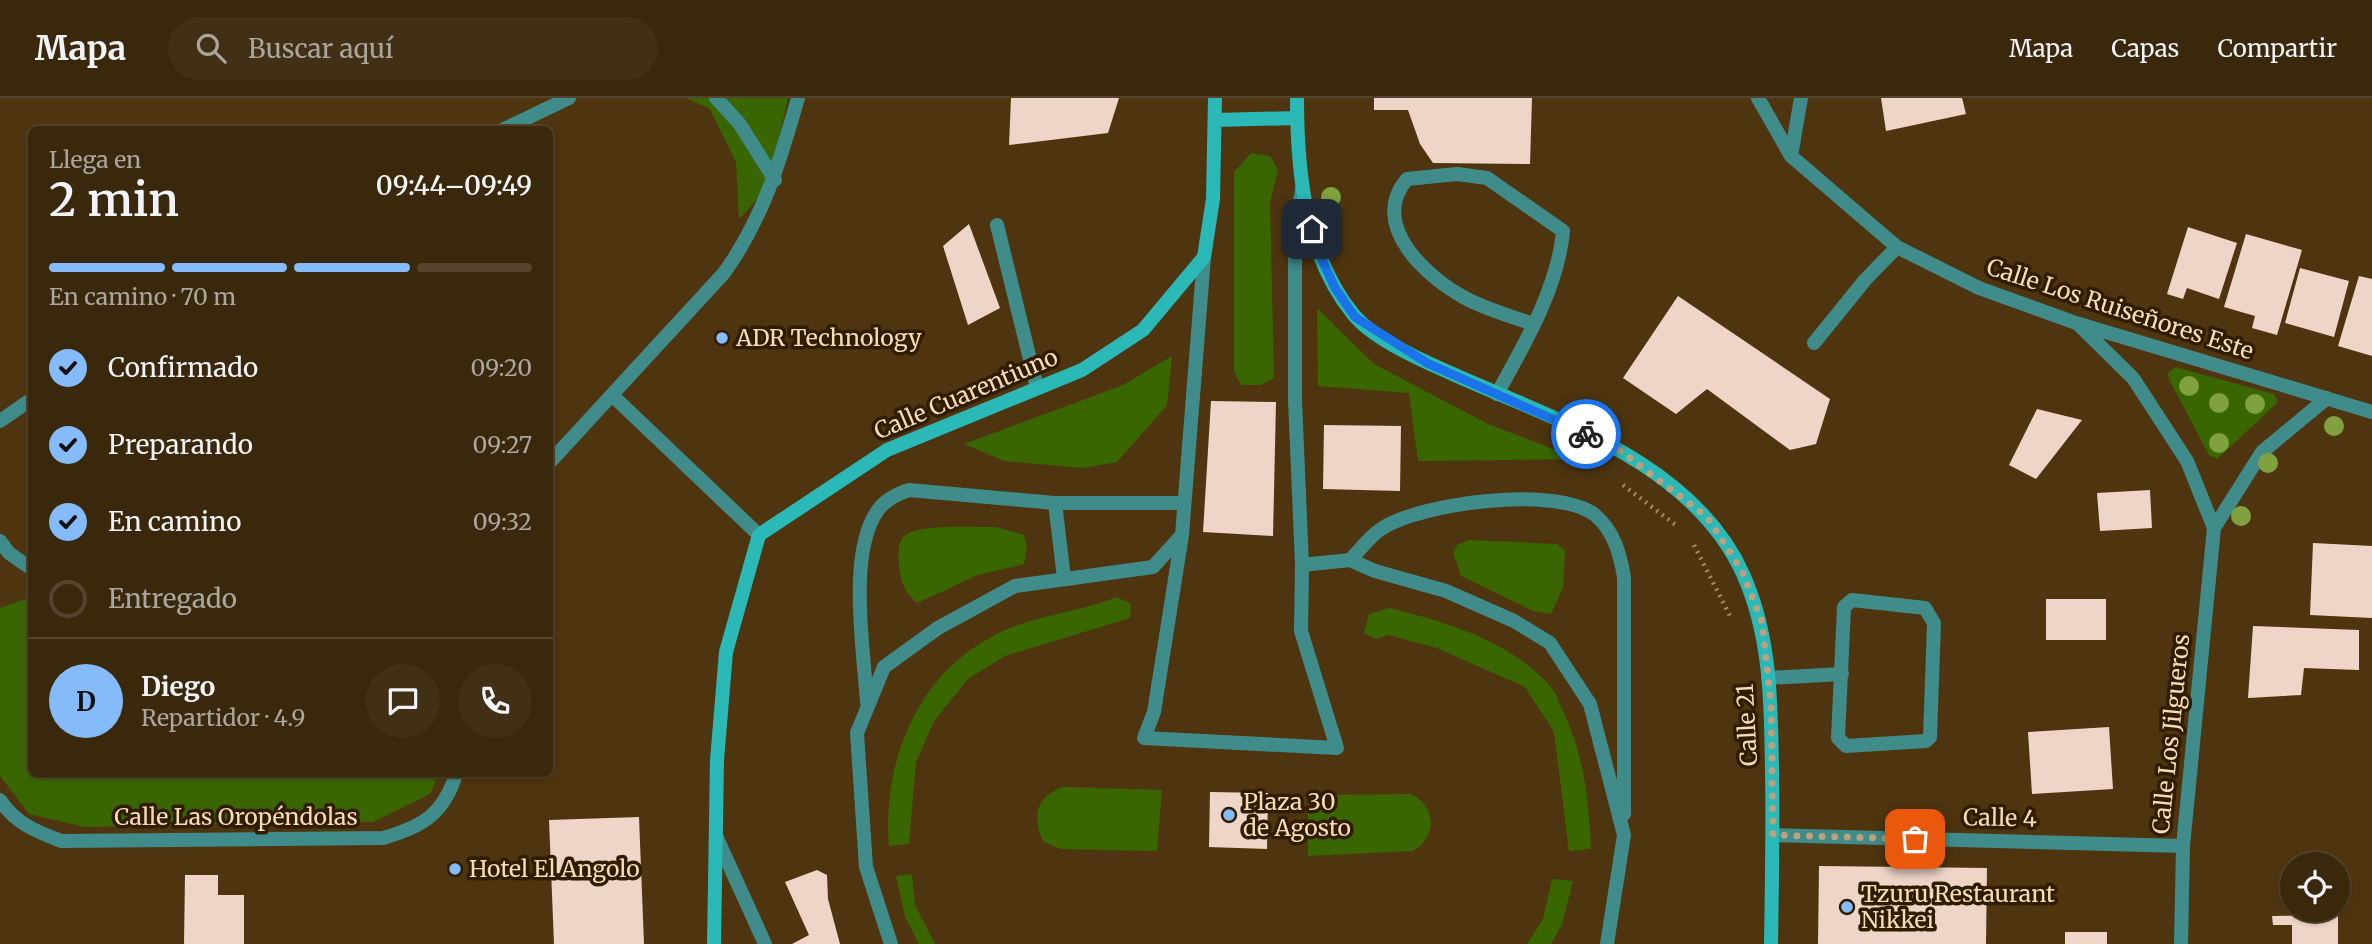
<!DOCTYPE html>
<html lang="es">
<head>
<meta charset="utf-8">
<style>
	body { margin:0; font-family:Merriweather,serif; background:#413015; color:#f1f3f6; height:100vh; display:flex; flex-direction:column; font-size:26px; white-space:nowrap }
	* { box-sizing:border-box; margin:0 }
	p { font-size:23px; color:#aba69d }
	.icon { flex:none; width:38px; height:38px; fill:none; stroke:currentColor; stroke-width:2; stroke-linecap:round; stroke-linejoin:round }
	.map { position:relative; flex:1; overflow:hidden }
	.details { position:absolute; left:28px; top:28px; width:525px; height:651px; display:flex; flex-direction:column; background:#3a280c; border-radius:10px; box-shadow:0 2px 5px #0004,0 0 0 2px #54442d }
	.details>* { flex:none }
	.controls { position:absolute; left:2280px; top:754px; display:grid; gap:14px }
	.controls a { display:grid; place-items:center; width:70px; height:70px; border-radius:50%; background:#3a280c; box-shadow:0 2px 5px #0004,0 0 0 2px #54442d; font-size:35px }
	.pin { position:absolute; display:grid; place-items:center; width:60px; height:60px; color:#fff; margin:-30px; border-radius:14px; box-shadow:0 4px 10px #0006 }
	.courier { position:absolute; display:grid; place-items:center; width:70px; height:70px; margin:-35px; border:5px solid #1a73e8; border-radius:50%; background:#fff; color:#222; box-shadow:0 2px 9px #0007 }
	.head em { font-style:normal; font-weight:600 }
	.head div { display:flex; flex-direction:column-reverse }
	.head { display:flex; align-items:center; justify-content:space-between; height:119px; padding:0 21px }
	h1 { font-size:46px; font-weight:600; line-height:52px }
	.bar { display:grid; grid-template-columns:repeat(4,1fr); gap:10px 7px; align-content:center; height:84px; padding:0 21px }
	.bar i { height:9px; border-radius:5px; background:#54442d }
	.bar .current { background:#85bbfb }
	.bar p { grid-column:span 4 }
	.line { display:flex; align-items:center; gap:18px; padding:0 21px; border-top:2px solid #54442d }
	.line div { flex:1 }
	.round { display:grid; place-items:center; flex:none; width:74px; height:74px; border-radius:37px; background:#413015 }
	ol { padding:0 21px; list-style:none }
	li { display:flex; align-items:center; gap:21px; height:77px }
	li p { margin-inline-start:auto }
	li .icon { padding:7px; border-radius:50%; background:#85bbfb; color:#111; stroke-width:4 }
	li:last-child { color:#aba69d }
	li i { width:38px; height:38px; border:4px solid #54442d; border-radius:50% }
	header { display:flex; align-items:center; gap:42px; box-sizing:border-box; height:98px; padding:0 35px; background:#3a280c; border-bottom:2px solid #54442d }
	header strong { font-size:33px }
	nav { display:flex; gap:38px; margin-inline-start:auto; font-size:24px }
	.search { width:490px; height:63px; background:#413015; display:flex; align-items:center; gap:18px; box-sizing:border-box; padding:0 24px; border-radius:38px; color:#aba69d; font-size:26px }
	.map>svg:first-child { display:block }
	.green { fill:#396601 }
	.building { fill:#eed5c7 }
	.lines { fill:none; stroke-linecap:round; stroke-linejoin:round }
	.path { stroke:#a48a67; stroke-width:4.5; stroke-dasharray:2 5; stroke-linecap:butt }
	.lane { stroke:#3f8c8a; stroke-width:14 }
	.street { stroke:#3f8c8a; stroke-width:14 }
	.secondary { stroke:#2ab9b6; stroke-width:14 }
	.tree { fill:#80a13f }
	.done { stroke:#bba17f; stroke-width:7; stroke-dasharray:0 12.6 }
	.route { stroke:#1a73e8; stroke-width:9 }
	.poi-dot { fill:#85bbfb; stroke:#301d01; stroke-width:2.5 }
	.labels { text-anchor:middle; stroke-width:7; stroke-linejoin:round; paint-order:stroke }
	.street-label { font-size:23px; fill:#f6dbbb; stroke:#301d01 }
	.poi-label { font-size:23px; fill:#f6dbbb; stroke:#301d01; text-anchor:start }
</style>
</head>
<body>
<header>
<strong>Mapa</strong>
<div class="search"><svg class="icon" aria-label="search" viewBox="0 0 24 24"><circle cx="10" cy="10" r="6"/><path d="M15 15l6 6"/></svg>Buscar aquí</div>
<nav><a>Mapa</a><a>Capas</a><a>Compartir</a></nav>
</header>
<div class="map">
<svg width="2372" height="846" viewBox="0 0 2372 846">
	<rect width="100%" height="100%" fill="#4e3510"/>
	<!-- green -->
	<path class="green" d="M 686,0 L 788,0 L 768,89 L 739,121 L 736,64 L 710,11 Z
		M 1251,55 L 1270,58 L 1278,72 L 1270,104 L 1274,280 L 1260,287 L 1241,287 L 1234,274 L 1234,74 Z
		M 1317,210 L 1374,266 L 1488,326 L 1579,361 L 1418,363 L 1409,295 L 1318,288 Z
		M 1172,258 L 1167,307 L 1117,364 L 1083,370 L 1004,363 L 964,346 L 1123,287 Z
		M 2175,269 L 2274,296 L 2278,304 L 2217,361 L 2209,357 L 2171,285 L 2167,276 Z
		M 996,429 L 1024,437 L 1027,450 L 1024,466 L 978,477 L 917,505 C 905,495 900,483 899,467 C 899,459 897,448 902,441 C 911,424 977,430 996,429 Z
		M 1469,442 L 1557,446 L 1565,453 L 1563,489 L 1551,516 L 1533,513 L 1461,478 L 1453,455 L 1457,447 Z
		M 31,499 L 32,676 L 439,676 L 430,696 L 373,724 L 85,729 L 29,716 L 0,678 L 0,510 Z
		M 1117,499 L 1131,506 L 1130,520 L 1005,558 L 968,581 L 934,623 L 916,664 L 909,746 L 889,748 C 882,665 917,576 995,537 C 1032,517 1078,515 1117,499 Z
		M 1389,510 C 1444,523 1511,543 1550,588 C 1556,594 1559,604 1562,611 C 1584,656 1589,702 1591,751 L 1569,753 L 1554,634 L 1525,589 L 1437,550 L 1388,537 L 1377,541 L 1364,535 L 1369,516 Z
		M 1064,689 L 1162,692 L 1157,753 L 1061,751 L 1044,744 C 1031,721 1036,697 1064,689 Z
		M 1411,696 C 1437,708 1437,740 1413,753 L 1308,758 L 1308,697 Z
		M 912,776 L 915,807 L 935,846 L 919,846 L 905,819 L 896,778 Z
		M 1552,781 L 1573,783 L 1562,826 L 1551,846 L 1527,846 L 1543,821 Z"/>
	<!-- building -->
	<path class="building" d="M 1011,0 L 1119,0 L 1108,35 L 1009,47 Z
		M 1374,0 L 1532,0 L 1530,66 L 1433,65 L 1420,46 L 1408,12 L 1374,12 Z
		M 1881,0 L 1962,0 L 1966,16 L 1886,33 Z
		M 969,126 L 1000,210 L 968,227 L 943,148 Z
		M 2188,129 L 2237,145 L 2219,201 L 2187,190 L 2183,201 L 2167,196 Z
		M 2246,136 L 2302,152 L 2277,237 L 2252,230 L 2255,218 L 2224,209 Z
		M 2300,170 L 2349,183 L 2334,239 L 2285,225 Z
		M 2359,178 L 2372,181 L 2372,258 L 2338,248 Z
		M 1678,198 L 1830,301 L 1816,346 L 1790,352 L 1707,291 L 1676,316 L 1623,280 Z
		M 1211,303 L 1276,304 L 1273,438 L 1203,434 Z
		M 2037,311 L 2082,322 L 2036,381 L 2009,367 Z
		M 1324,327 L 1401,328 L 1400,393 L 1323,391 Z
		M 2150,392 L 2152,430 L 2100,433 L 2097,395 Z
		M 2313,445 L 2372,448 L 2372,520 L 2310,517 Z
		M 2046,501 L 2106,501 L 2106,542 L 2046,542 Z
		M 2253,528 L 2359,532 L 2359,572 L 2304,570 L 2301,597 L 2248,600 Z
		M 2109,629 L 2113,691 L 2032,696 L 2028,634 Z
		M 1210,694 L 1268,695 L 1267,751 L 1209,749 Z
		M 639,719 L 644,846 L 554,846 L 549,722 Z
		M 1819,768 L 1987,770 L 1986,846 L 1818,846 Z
		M 817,772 L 827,777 L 828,801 L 840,846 L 792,846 L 809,837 L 785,784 Z
		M 185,777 L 218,777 L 218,797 L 244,797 L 244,846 L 184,846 Z
		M 2338,817 L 2338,846 L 2292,846 L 2292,827 L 2273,827 L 2272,818 Z
		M 2065,834 L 2107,834 L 2107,846 L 2065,846 Z"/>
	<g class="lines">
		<!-- path -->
		<path class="path" d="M 1623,387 L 1677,428
			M 1694,447 L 1730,518"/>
		<!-- lane -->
		<path class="lane" d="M 1302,91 L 1295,132 L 1295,302 L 1302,467 L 1350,462 L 1375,473 L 1446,493 L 1514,523 L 1550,545 L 1590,606 L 1624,737 L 1607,846
			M 997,127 L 1037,290
			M 1814,245 L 1865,182 L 1897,149
			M 1497,296 C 1524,247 1558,190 1563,133 L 1487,80 L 1457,76 L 1407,81 C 1368,127 1427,180 1467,201 C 1488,212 1511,218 1533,226
			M 1182,437 L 1154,614 L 1144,640 L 1337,650 L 1301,533 L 1302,467
			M 1350,462 C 1360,452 1369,439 1381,431 C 1419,405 1557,387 1595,417 C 1614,433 1620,456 1624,479 L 1624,716
			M 1064,480 L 1055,405 L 1184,405
			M 1852,502 L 1925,510 L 1934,525 L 1930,639 L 1926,643 L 1846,648 L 1838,640 L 1844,509 Z
			M 1768,580 L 1842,576
			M 867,605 C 864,553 847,455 878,412 C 886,401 897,396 909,392 L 1055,405
			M 716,738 L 765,846
			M 891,846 L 866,769 L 857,635 L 884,569 L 938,530 L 1015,488 L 1153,469 L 1182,437 L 1204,159"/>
		<!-- street -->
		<path class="street" d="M 716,0 L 739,25 L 775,82
			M 1758,0 L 1791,58 L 1897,149 L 1979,190 L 2076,225 L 2372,314
			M 502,32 L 569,0
			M 1791,58 L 1801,0
			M 2079,227 L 2133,280 L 2187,363 L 2214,430
			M 613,298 L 759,437
			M 0,323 L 32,301
			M 550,364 L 724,175 C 763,121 780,63 798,0
			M 0,443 L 9,455 L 32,471
			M 0,702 C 15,725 35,733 61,743 L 383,740 C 422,729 444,716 456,676
			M 1773,737 L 2183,748
			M 2181,846 L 2183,748 L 2214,430 L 2262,354 L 2327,300"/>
		<!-- secondary -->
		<path class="secondary" d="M 1297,0 C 1297,74 1305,157 1353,216 C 1374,242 1425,264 1455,277 C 1558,323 1693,365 1743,476 C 1771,538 1771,605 1772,672 C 1773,730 1772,788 1771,846
			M 1216,22 L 1297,20
			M 714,846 L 717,662 L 726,554 L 759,437 L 887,352 L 1082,272 L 1143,232 L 1204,159 L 1213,101 L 1215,0"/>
	</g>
	<!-- trees -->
	<g class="tree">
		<circle cx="1331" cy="99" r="10"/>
		<circle cx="2189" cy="288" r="10"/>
		<circle cx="2219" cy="305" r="10"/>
		<circle cx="2255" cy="306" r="10"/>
		<circle cx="2334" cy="328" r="10"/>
		<circle cx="2219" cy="345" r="10"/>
		<circle cx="2268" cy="365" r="10"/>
		<circle cx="2241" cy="418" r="10"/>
	</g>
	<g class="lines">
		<!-- done -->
		<path class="done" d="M 1586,336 L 1614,348 L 1707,419 L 1742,473 L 1762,524 L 1771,606 L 1773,737 L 1915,741"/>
		<!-- route -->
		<path class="route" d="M 1312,131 L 1317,151 L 1335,190 L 1355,219 L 1427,265 L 1586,336"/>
	</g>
	<!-- markers -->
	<g class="poi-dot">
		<circle cx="722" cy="240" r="7"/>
		<circle cx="1229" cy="717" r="7"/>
		<circle cx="455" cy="771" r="7"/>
		<circle cx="1847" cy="809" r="7"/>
	</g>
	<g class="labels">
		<!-- street labels -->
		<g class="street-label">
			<text transform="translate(2120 211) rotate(18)" y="8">Calle Los Ruiseñores Este</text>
			<text transform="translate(966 296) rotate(-23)" y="8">Calle Cuarentiuno</text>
			<text transform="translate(1747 627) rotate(-93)" y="8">Calle 21</text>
			<text transform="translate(2171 636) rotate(-84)" y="8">Calle Los Jilgueros</text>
			<text x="236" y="727">Calle Las Oropéndolas</text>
			<text transform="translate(2000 720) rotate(1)" y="8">Calle 4</text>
		</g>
		<!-- poi labels -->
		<g class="poi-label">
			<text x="736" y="248">ADR Technology</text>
			<text x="1243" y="712">Plaza 30<tspan x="1243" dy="26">de Agosto</tspan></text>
			<text x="469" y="779">Hotel El Angolo</text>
			<text x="1861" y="804">Tzuru Restaurant<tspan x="1861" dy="26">Nikkei</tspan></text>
		</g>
	</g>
</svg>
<div class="controls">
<a><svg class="icon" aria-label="locate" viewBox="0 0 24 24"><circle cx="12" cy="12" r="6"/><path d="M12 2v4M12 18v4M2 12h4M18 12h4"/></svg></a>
</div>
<div class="pin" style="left:1915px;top:741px;background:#ea580c"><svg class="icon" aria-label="bag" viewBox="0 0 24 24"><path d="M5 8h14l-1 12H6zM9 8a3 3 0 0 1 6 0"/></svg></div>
<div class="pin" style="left:1312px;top:131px;background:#1f2937"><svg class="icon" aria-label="home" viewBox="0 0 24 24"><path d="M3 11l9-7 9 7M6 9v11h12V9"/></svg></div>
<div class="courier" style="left:1586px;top:336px"><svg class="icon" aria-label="bike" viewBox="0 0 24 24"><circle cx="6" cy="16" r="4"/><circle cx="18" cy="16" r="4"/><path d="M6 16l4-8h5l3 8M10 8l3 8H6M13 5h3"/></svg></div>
<section class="details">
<div class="head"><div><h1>2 min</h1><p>Llega en</p></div><em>09:44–09:49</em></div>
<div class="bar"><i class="current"></i><i class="current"></i><i class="current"></i><i></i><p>En camino · 70 m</p></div>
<ol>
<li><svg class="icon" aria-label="check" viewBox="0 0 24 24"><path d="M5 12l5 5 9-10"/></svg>Confirmado<p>09:20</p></li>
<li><svg class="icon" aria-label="check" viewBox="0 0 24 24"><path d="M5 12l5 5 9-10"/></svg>Preparando<p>09:27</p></li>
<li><svg class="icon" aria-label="check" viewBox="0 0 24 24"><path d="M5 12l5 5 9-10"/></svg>En camino<p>09:32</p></li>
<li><i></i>Entregado</li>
</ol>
<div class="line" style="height:126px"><b class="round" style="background:#85bbfb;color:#111">D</b><div><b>Diego</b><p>Repartidor · 4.9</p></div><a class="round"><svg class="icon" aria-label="chat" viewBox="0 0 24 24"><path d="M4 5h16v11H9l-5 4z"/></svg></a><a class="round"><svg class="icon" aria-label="phone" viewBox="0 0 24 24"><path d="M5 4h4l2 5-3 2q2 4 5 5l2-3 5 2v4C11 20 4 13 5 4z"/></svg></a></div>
</section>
</div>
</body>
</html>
